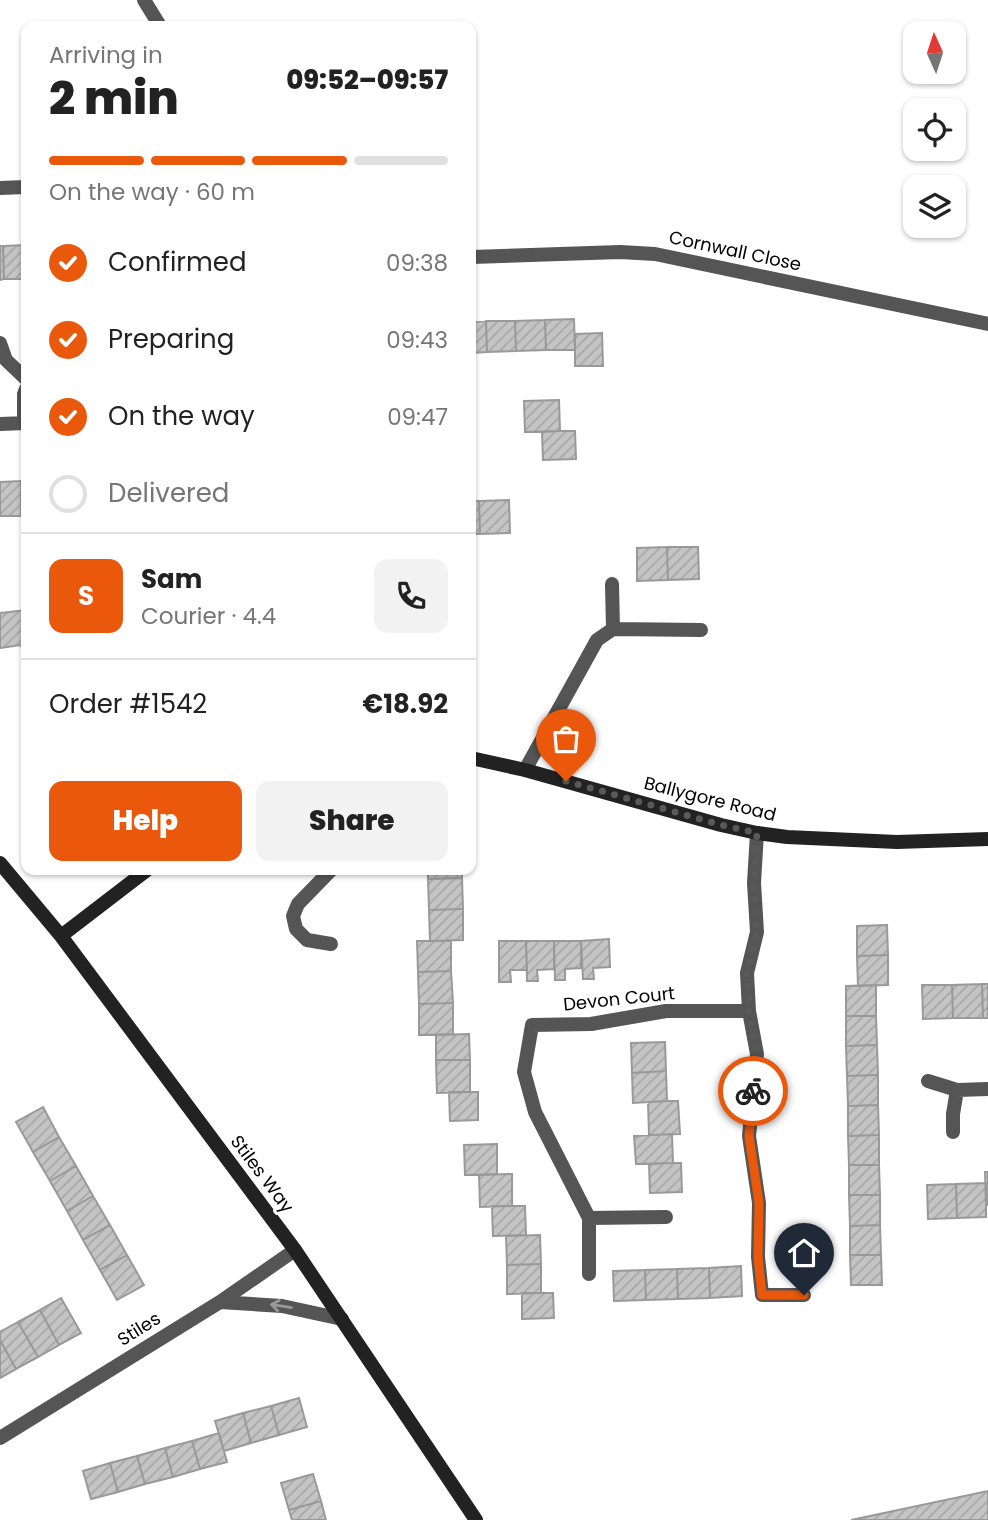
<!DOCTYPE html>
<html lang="en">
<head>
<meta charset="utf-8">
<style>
	body { margin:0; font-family:Poppins,sans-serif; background:#f2f2f2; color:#222; height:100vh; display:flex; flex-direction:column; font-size:26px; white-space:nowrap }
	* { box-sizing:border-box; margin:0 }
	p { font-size:23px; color:#767676 }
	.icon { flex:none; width:38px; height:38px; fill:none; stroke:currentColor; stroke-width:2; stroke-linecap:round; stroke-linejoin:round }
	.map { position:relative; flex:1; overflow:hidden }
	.sheet { position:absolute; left:21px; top:21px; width:455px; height:854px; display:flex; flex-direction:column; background:#fff; border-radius:14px; box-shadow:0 2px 5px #0004 }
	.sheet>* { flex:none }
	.needle { width:46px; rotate:357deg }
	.controls { position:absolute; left:903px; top:21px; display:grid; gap:14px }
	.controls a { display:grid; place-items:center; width:63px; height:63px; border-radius:14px; background:#fff; box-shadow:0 2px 5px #0004; font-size:35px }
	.pin { position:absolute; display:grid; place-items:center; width:60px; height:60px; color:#fff; margin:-72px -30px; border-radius:50% 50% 50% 0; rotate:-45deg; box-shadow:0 0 7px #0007 }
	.pin .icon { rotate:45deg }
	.courier { position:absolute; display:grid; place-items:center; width:70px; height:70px; margin:-35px; border:5px solid #ea580c; border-radius:50%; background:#fff; color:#222; box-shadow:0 2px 9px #0007 }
	.head em { font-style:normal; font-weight:800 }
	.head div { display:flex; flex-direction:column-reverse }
	.head { display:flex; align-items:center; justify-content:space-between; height:119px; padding:0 28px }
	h1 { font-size:46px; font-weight:800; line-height:52px }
	.bar { display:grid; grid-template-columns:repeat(4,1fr); gap:10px 7px; align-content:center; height:84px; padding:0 28px }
	.bar i { height:9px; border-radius:5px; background:#e0e0e0 }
	.bar .active { background:#ea580c }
	.bar p { grid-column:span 4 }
	.line { display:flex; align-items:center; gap:18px; padding:0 28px; border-top:2px solid #e0e0e0 }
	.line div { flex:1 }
	.round { display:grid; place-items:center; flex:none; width:74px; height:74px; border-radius:14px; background:#f2f2f2 }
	ol { padding:0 28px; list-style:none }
	li { display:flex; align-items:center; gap:21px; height:77px }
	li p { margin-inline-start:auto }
	li .icon { padding:7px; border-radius:50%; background:#ea580c; color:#fff; stroke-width:4 }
	li:last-child { color:#767676 }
	li i { width:38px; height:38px; border:4px solid #e0e0e0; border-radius:50% }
	.cta { display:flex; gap:14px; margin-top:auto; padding:14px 28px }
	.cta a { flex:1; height:80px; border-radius:14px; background:#ea580c; color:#fff; font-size:28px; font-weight:800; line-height:80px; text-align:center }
	.cta a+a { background:#f2f2f2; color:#222 }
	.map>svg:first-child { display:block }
	.building { fill:url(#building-hatch); stroke:#999; stroke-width:2 }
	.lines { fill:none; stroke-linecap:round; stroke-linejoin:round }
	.lane { stroke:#555; stroke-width:14 }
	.street { stroke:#555; stroke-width:14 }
	.secondary { stroke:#222; stroke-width:14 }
	.oneway { stroke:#999 }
	.done { stroke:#595959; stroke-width:7; stroke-dasharray:0 12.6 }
	.route { stroke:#ea580c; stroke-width:9 }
	.labels { text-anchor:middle; stroke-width:6; stroke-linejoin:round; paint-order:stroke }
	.street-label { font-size:18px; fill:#000; stroke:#fff }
</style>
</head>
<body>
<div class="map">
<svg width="988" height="1520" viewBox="0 0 988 1520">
	<defs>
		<pattern id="building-hatch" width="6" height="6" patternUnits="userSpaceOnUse" patternTransform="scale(1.75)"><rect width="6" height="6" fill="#c4c4c4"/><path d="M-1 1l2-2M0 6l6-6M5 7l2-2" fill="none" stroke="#a7a7a7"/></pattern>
	</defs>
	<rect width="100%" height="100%" fill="#fff"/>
	<!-- building -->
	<path class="building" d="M 26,245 L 26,279 L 4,279 L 3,246 Z
		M 0,246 L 3,246 L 4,279 L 0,280 Z
		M 574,319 L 575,350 L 546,350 L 545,320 Z
		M 545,320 L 546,350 L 516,351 L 515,321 Z
		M 486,321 L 515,321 L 516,351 L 487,352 Z
		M 486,321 L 487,352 L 471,353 L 471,322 Z
		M 602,333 L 603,366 L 575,366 L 575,334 Z
		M 559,400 L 560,431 L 525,432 L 524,401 Z
		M 560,431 L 575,431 L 576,459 L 543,460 L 542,432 Z
		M 21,481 L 26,481 L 26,516 L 21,516 Z
		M 21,481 L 21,516 L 0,516 L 0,482 Z
		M 509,500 L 510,533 L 480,534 L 479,501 Z
		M 471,501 L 479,501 L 480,534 L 471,534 Z
		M 667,547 L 698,547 L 699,579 L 668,580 Z
		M 667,547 L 668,580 L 637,581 L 637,548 Z
		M 26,610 L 26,664 L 21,645 L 0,648 L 0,613 Z
		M 428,870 L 462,870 L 462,878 L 428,879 Z
		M 462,878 L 463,909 L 429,910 L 428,879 Z
		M 463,909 L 463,940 L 430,941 L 429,910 Z
		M 887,925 L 888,955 L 857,956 L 857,926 Z
		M 609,939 L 610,967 L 593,968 L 594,979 L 583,979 L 581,941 Z
		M 417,941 L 451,941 L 451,971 L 418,972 Z
		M 499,941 L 526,941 L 527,970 L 510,970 L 511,982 L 499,982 Z
		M 526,941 L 554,941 L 554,969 L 537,970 L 538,981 L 527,981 Z
		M 554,941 L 581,941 L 581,968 L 565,969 L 565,980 L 555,980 Z
		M 888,955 L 888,985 L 858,986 L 857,956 Z
		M 451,971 L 453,1003 L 419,1004 L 418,972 Z
		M 982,984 L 988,984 L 988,1018 L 983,1018 Z
		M 982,984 L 983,1018 L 953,1018 L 952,985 Z
		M 876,985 L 876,1016 L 846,1016 L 846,986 Z
		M 922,985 L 952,985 L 953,1018 L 923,1019 Z
		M 453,1003 L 453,1034 L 419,1035 L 419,1004 Z
		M 846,1016 L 876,1016 L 877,1045 L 846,1046 Z
		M 469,1034 L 470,1060 L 436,1060 L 436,1035 Z
		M 665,1042 L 666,1071 L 632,1073 L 631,1043 Z
		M 877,1045 L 878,1075 L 847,1076 L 846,1046 Z
		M 436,1060 L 470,1060 L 470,1092 L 437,1093 Z
		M 666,1071 L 667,1101 L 633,1103 L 632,1073 Z
		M 878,1075 L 878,1105 L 848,1106 L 847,1076 Z
		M 449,1092 L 478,1092 L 478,1120 L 450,1121 Z
		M 667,1101 L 678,1101 L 680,1134 L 649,1135 L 648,1102 Z
		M 878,1105 L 879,1135 L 848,1136 L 848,1106 Z
		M 43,1107 L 59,1137 L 33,1152 L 16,1122 Z
		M 672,1134 L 673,1163 L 636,1164 L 634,1136 Z
		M 879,1135 L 879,1165 L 849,1165 L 848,1136 Z
		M 59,1137 L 76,1166 L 50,1181 L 33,1152 Z
		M 497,1144 L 497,1174 L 465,1175 L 464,1145 Z
		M 673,1163 L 681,1163 L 682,1192 L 650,1193 L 649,1164 Z
		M 849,1165 L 879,1165 L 880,1195 L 849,1195 Z
		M 76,1166 L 93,1196 L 67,1211 L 50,1181 Z
		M 985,1172 L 988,1172 L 988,1205 L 986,1205 Z
		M 512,1174 L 512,1206 L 480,1207 L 479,1175 Z
		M 986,1183 L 986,1217 L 957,1218 L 956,1184 Z
		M 956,1184 L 957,1218 L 928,1219 L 927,1185 Z
		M 849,1195 L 880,1195 L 880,1225 L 850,1226 Z
		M 93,1196 L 110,1225 L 83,1240 L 67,1211 Z
		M 492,1206 L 525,1206 L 526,1235 L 493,1236 Z
		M 110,1225 L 127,1255 L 100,1270 L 83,1240 Z
		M 880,1225 L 881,1255 L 850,1255 L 850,1226 Z
		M 540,1235 L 541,1264 L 507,1265 L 506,1236 Z
		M 127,1255 L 144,1285 L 117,1300 L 100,1270 Z
		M 850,1255 L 881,1255 L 882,1285 L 851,1285 Z
		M 541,1264 L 541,1293 L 507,1294 L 507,1265 Z
		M 741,1266 L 742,1296 L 710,1298 L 709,1268 Z
		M 709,1268 L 710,1298 L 678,1299 L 677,1269 Z
		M 677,1269 L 678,1299 L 646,1300 L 645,1270 Z
		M 645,1270 L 646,1300 L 614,1301 L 613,1271 Z
		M 522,1293 L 553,1293 L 554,1318 L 522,1319 Z
		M 61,1298 L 81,1333 L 59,1345 L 40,1310 Z
		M 40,1310 L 59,1345 L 38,1357 L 18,1322 Z
		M 18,1322 L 38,1357 L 16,1369 L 0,1340 L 0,1332 Z
		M 0,1340 L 16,1369 L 0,1378 Z
		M 299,1398 L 307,1427 L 279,1435 L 271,1406 Z
		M 271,1406 L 279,1435 L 251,1443 L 243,1413 Z
		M 243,1413 L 251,1443 L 224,1451 L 215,1421 Z
		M 219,1433 L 227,1462 L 200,1469 L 192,1441 Z
		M 192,1441 L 200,1469 L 173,1477 L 165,1448 Z
		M 165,1448 L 173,1477 L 145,1484 L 137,1456 Z
		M 137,1456 L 145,1484 L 118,1492 L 110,1463 Z
		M 110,1463 L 118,1492 L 91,1499 L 83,1471 Z
		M 313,1474 L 321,1501 L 289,1510 L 281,1483 Z
		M 988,1491 L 988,1520 L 851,1520 Z
		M 321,1501 L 326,1520 L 292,1520 L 289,1510 Z"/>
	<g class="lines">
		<!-- lane -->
		<path class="lane" d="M 331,944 L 307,940 L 296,929 L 293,916 L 298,904 L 331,870"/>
		<!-- street -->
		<path class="street" d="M 144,0 L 160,26
			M 0,188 L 26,187
			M 471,257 L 620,252 L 655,254 L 988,324
			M 0,343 L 6,360 L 26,379
			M 24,423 L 24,394 L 26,389
			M 0,424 L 26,423
			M 612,584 L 613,629
			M 525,770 L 597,640 L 613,629 L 701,630
			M 757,833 L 754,883 L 757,932 L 747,973 L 749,1011 L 757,1054 L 749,1136 L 759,1203 L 758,1257 L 762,1295 L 804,1295
			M 928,1081 L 957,1090 L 988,1089
			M 953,1132 L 953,1114 L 957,1090
			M 589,1218 L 666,1217
			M 589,1274 L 589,1218 L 535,1112 L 524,1072 L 532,1025 L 591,1024 L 666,1011 L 749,1011
			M 220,1302 L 282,1306 L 342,1319
			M 0,1438 L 220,1302 L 295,1250"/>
		<!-- secondary -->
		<path class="secondary" d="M 471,758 L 525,770 L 721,825 L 757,833 L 787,837 L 897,842 L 988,839
			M 0,863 L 61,936 L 295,1250 L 476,1520
			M 61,936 L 147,870"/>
	</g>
	<!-- one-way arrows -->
	<defs><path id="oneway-shaft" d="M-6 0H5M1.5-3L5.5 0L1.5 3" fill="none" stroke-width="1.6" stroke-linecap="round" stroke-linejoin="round" transform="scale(1.75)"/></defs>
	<use class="oneway" href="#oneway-shaft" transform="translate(281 1306) rotate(-171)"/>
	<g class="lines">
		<!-- done -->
		<path class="done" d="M 566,781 L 721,825 L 757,833 L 754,883 L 757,932 L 747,973 L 749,1010 L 757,1054 L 753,1091"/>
		<!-- route -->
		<path class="route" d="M 753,1091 L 749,1136 L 759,1203 L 758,1257 L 762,1295 L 804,1295"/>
	</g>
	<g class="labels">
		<!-- street labels -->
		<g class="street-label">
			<text transform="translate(735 251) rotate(12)" y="6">Cornwall Close</text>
			<text transform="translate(710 799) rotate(14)" y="6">Ballygore Road</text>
			<text transform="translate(619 999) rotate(-6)" y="6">Devon Court</text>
			<text transform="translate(262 1174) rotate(53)" y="6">Stiles Way</text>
			<text transform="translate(139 1329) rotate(-32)" y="6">Stiles</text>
		</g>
	</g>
</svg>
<div class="controls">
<a><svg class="needle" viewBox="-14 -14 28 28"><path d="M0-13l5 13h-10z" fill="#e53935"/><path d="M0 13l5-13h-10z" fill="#767676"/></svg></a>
<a><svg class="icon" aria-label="locate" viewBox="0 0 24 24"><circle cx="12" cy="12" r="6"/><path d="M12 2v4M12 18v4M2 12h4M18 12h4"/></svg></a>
<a><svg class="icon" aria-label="layers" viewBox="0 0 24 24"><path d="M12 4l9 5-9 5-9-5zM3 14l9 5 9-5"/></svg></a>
</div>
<div class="pin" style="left:566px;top:781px;background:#ea580c"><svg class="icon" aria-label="bag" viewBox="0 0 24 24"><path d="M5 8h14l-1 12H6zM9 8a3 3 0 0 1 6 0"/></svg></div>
<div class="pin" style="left:804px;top:1295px;background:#1f2937"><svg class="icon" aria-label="home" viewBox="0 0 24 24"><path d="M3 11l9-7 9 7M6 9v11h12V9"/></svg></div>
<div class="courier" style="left:753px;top:1091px"><svg class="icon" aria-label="bike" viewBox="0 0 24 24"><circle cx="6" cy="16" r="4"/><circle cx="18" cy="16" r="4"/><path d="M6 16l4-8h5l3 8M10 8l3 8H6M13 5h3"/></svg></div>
<section class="sheet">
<div class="head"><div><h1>2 min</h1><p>Arriving in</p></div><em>09:52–09:57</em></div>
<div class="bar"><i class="active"></i><i class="active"></i><i class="active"></i><i></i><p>On the way · 60 m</p></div>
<ol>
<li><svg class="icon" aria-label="check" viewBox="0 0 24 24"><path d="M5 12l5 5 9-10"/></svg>Confirmed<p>09:38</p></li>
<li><svg class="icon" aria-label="check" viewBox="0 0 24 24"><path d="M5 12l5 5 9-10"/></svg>Preparing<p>09:43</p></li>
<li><svg class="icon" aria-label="check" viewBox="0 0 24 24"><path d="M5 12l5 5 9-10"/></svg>On the way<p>09:47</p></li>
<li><i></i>Delivered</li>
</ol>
<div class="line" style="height:126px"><b class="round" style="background:#ea580c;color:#fff">S</b><div><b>Sam</b><p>Courier · 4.4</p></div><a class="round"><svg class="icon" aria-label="phone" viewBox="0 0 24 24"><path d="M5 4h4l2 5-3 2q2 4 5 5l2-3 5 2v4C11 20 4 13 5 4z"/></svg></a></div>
<div class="line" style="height:91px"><div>Order #1542</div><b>€18.92</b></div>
<div class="cta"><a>Help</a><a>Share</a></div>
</section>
</div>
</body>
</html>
